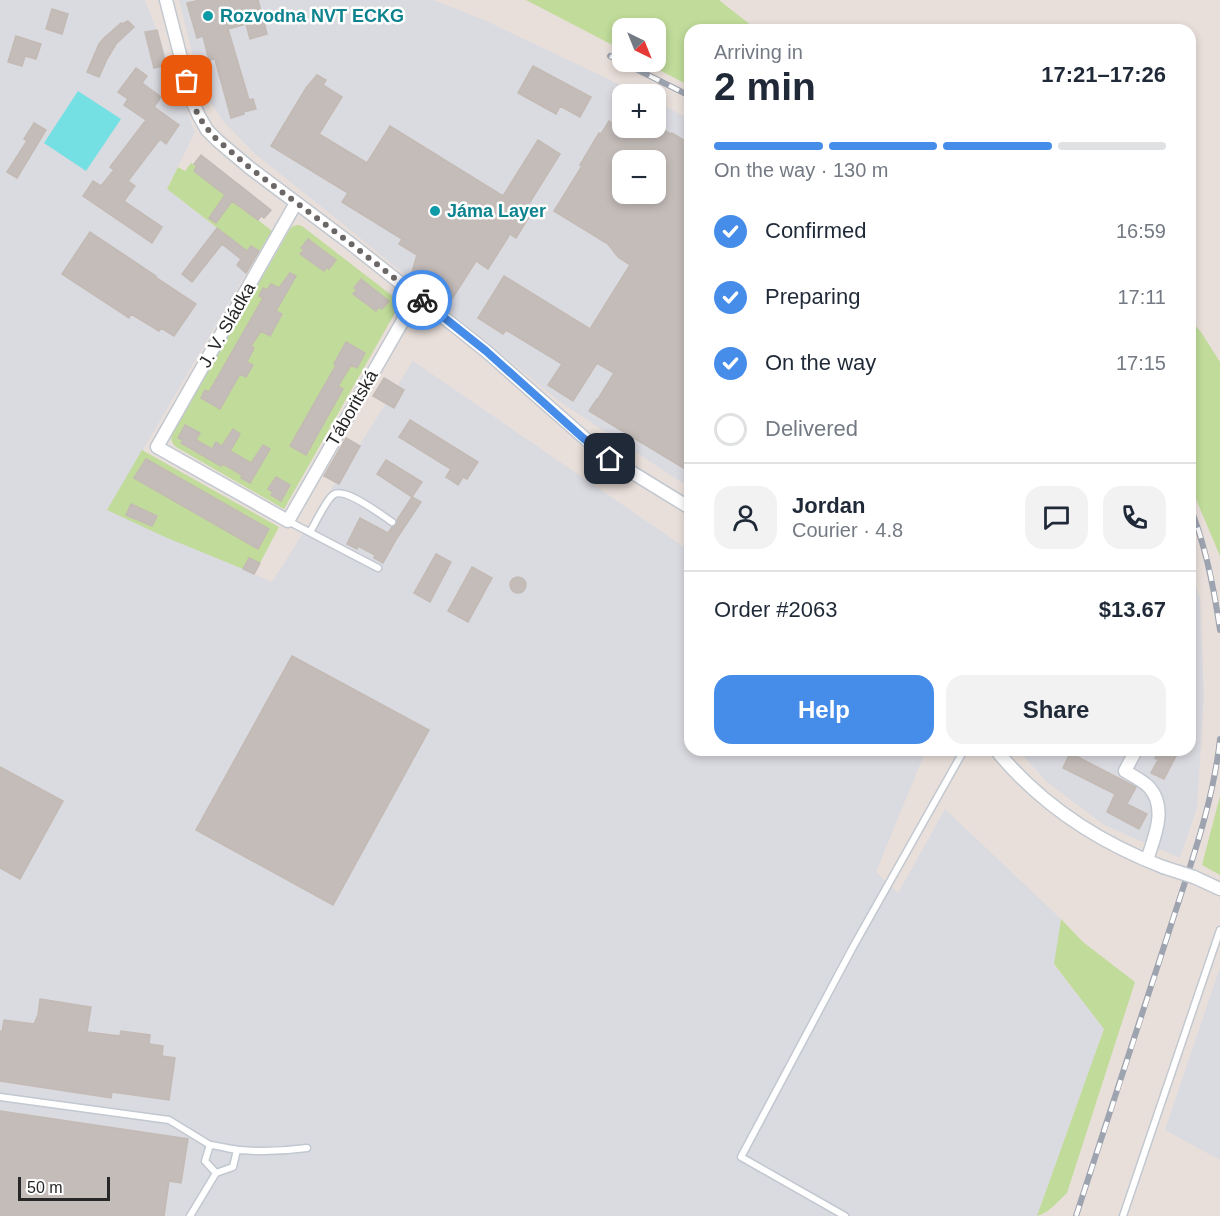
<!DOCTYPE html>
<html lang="en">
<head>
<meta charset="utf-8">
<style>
	body { margin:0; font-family:Helvetica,sans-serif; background:#f2f2f3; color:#1f2937; height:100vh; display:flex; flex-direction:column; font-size:22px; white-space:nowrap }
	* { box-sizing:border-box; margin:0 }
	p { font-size:20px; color:#747a83 }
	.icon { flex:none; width:33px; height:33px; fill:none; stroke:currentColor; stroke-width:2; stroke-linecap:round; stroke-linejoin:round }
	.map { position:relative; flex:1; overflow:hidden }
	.panel { position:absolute; left:684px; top:24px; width:512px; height:732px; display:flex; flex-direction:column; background:#fff; border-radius:18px; box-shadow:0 3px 9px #0003 }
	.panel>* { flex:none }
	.needle { width:39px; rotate:137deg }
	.controls { position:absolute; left:612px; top:18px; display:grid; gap:12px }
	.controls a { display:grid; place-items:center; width:54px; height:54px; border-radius:12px; background:#fff; box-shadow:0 3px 9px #0003; font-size:30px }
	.scale { position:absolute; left:18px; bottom:15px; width:92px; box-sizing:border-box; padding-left:6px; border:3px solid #272727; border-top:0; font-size:16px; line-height:21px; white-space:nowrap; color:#272727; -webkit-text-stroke:4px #fff; paint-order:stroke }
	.pin { position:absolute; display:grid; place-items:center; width:51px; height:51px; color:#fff; margin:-26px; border-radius:12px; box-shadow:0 3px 9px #0006 }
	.courier { position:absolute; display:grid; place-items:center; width:60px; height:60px; margin:-30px; border:4px solid #468ce9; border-radius:50%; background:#fff; color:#222; box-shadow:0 2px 8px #0007 }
	.summary em { font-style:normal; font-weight:800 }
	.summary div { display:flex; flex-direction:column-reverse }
	.summary { display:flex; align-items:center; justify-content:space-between; height:102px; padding:0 30px }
	h1 { font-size:39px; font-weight:800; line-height:45px }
	.bar { display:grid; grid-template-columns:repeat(4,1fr); gap:9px 6px; align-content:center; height:72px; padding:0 30px }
	.bar i { height:8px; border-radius:4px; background:#e0e1e3 }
	.bar .on { background:#468ce9 }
	.bar p { grid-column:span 4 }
	.line { display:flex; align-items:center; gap:15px; padding:0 30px; border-top:2px solid #e0e1e3 }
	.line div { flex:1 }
	.round { display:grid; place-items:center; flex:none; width:63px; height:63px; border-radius:18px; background:#f2f2f3 }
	ol { padding:0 30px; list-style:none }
	li { display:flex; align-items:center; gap:18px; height:66px }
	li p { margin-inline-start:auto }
	li .icon { padding:6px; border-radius:50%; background:#468ce9; color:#fff; stroke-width:4 }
	li:last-child { color:#747a83 }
	li i { width:33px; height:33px; border:3px solid #e0e1e3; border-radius:50% }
	.primary-button { display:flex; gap:12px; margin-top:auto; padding:12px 30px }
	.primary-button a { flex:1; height:69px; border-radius:18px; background:#468ce9; color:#fff; font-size:24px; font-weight:800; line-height:69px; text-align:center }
	.primary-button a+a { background:#f2f2f3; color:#1f2937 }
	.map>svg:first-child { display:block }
	.industrial { fill:#dadae1; fill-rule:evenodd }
	.green { fill:#c0db9a }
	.water { fill:#75e0e3 }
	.building { fill:#c4bcb9; stroke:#c3bab4; stroke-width:1.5; fill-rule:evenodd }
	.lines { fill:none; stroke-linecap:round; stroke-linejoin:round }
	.service-casing { stroke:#c2c8d0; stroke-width:9 }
	.minor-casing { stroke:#c2c8d0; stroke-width:15 }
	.service { stroke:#fff; stroke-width:6 }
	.minor { stroke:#fff; stroke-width:12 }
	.rail-casing { stroke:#9da4b0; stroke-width:6 }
	.rail { stroke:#fff; stroke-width:4; stroke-dasharray:11; stroke-linecap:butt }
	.minor-bridge-casing { stroke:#c2c8d0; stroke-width:15; stroke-linecap:butt }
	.minor-bridge { stroke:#fff; stroke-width:12 }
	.done { stroke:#6b6766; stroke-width:6; stroke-dasharray:0 10.8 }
	.route { stroke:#468ce9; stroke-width:8 }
	.culture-dot { fill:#0f9aa8; stroke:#fff; stroke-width:2 }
	.labels { text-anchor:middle; stroke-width:5; stroke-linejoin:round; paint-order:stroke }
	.culture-label { font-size:18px; font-weight:bold; fill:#0d838f; stroke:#fff; text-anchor:start }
	.street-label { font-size:18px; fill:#272727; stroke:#fff }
</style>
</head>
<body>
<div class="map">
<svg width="1220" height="1216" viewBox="0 0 1220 1216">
	<rect width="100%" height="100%" fill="#e9dfda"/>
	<!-- industrial -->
	<path class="industrial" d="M 0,0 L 145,0 L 195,132 L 167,189 L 255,258 L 108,510 L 272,582 L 413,361 L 690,551 L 690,750 L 926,750 L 876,872 L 898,893 L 945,809 L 1061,919 L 1054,965 L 1104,1029 L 1037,1216 L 0,1216 Z
		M 179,0 L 433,0 L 484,20 L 640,94 L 622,94 L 622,128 L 656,128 L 656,102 L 690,119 L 690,488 L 560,402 L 343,224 L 254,153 L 223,121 L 201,88 ZM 622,160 L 656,160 L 656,194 L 622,194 Z
		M 1190,568 L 1200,598 L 1204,695 L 1197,808 L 1180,858 L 1104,825 L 1047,782 L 1018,750 L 1190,750 Z
		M 1220,967 L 1220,1160 L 1165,1130 Z"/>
	<!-- green -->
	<path class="green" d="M 526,0 L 719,0 L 757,30 L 690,30 L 690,86 L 644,62 L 656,62 L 656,28 L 622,28 L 622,50 Z
		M 191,163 L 197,166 L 194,171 L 225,195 L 219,204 L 226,209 L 233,200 L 272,231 L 259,252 L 251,246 L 247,251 L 167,189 L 178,167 L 185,171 Z
		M 298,225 L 302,226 L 399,301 L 400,304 L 284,509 L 176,447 C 172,443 170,440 172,434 L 290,229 L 293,226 Z
		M 1190,319 L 1201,332 L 1220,362 L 1220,556 L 1190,485 Z
		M 142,450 L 279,527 L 260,563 L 249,558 L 243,569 L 165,537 L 107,510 Z
		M 1220,796 L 1220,875 L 1202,865 Z
		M 1061,919 L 1083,942 L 1135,982 L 1067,1193 C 1058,1201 1049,1213 1037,1216 L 1104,1029 L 1054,964 Z"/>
	<!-- water -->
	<path class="water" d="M 78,91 L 121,119 L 86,171 L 44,143 Z"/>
	<!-- building -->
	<path class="building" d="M 200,0 L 258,0 L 267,34 L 250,39 L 246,24 L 228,29 L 249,100 L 253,99 L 256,109 L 243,112 L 244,114 L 231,118 L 215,59 L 209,60 L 203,36 L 197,38 L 187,3 Z
		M 52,9 L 68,14 L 62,34 L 46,29 Z
		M 128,21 L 134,27 L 116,44 L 107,59 L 99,77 L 87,72 L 99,44 L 104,38 L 121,23 L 122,24 Z
		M 157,30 L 166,65 L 154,68 L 145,32 Z
		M 16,36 L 41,44 L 36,59 L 25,56 L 22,66 L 8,62 Z
		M 533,66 L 591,97 L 580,117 L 560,106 L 556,114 L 518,93 Z
		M 136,68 L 147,76 L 142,83 L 161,97 L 154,107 L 179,125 L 166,144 L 160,139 L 128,181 L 135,186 L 124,201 L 162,227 L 152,243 L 83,196 L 93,181 L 101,186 L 114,170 L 110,167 L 146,120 L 124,105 L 128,99 L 118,92 Z
		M 317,75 L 326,80 L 323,85 L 342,97 L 319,134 L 367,163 L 390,126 L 503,196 L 538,140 L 560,154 L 525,210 L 531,214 L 516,238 L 510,234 L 488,269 L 476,261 L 452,299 L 413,275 L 412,272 L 417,255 L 399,244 L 402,239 L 342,202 L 348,193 L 271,146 L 306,88 Z
		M 609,121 L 621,129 L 622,128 L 660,128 L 671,134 L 672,133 L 690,144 L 690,472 L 589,411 L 597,399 L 598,399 L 614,373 L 597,363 L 573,401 L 548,385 L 562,364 L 506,330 L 503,334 L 478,318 L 504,276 L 590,329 L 630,265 L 618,257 L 608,244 L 554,211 L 582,166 L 580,165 L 599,133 L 601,134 ZM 622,160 L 656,160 L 656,194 L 622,194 Z
		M 34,123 L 46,130 L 17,178 L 7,172 L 27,141 L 24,139 Z
		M 201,155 L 271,210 L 264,218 L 261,216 L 258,220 L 232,201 L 216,223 L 209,218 L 225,195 L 194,171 L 197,166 L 194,164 Z
		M 217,228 L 247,251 L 251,246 L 259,251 L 246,273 L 237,265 L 241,259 L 222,244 L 192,282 L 182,274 Z
		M 90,232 L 156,276 L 155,277 L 196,304 L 174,336 L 161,328 L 159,331 L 131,314 L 129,318 L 62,274 Z
		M 308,239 L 336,260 L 329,269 L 327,267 L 324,271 L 300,254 L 304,250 L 301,248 Z
		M 290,273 L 296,276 L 276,311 L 282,314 L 270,336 L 261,331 L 251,346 L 254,348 L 247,362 L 253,365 L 246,377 L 240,374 L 220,409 L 201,398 L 205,390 L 209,392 L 263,298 L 259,296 L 263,288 L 267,290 L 271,284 L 279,288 Z
		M 361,279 L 389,301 L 382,309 L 379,307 L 376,311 L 353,294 L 357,290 L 354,288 Z
		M 346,342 L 365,353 L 357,368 L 351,365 L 338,386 L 343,389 L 306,455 L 290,446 L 336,365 L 334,364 Z
		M 384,378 L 404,390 L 394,408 L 373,396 Z
		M 410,420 L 478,462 L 467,479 L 463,477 L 458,485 L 446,477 L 451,469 L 399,437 Z
		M 185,425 L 200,433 L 196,440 L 212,449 L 216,442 L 222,446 L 233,429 L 240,434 L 230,451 L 251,463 L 263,445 L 270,449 L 250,483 L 241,478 L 242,475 L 223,464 L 221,466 L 181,443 L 183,440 L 178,438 Z
		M 346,438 L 360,446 L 339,484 L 324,476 Z
		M 146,459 L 269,529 L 258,549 L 134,478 Z
		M 386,460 L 422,482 L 412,497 L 377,474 Z
		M 276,477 L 290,485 L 281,501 L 271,495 L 273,492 L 268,489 Z
		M 412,497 L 421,502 L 397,538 L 383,563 L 374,558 L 375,555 L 358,546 L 357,549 L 347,544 L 360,518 L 388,533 L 392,527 L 397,524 L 397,520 Z
		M 131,504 L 157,516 L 152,526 L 126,515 Z
		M 436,554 L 451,562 L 430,602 L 414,593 Z
		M 249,558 L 260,563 L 254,574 L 243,569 Z
		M 472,567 L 492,578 L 468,622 L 448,611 Z
		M510 585a8 8 0 1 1 16 0a8 8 0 1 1-16 0Z
		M 292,656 L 429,730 L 333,905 L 196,830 Z
		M 1159,750 L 1179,750 L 1164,779 L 1151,773 L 1158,760 L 1155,758 Z
		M 1070,753 L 1136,787 L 1127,804 L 1147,814 L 1139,829 L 1107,812 L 1115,794 L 1063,768 Z
		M 0,767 L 63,801 L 20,879 L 0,868 Z
		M 40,999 L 91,1007 L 87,1032 L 120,1036 L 121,1031 L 150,1035 L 149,1044 L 163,1046 L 162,1056 L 175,1058 L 169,1100 L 112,1092 L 111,1098 L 0,1081 L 0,1031 L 2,1032 L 4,1020 L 34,1024 L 38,1015 Z
		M 0,1111 L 188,1139 L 181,1183 L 169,1181 L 164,1216 L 0,1216 Z"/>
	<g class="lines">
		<!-- service casing -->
		<g class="service-casing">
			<path id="service" d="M 288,521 L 378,568
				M 310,532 C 315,524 326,500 333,495 C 344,486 380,514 392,522
				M 0,1097 L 169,1120 L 210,1145
				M 237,1150 L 233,1167 L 216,1173 L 205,1161 L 210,1145 C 220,1146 229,1149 239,1150 C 262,1152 285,1151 307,1148
				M 190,1216 L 216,1173
				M 845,1216 L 741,1157 L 853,947 L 964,750
				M 1123,1216 L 1220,930"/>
		</g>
		<!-- minor casing -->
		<g class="minor-casing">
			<path id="minor" d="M 166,0 L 192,101 L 199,116 L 207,130 L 218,141 L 250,168 L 350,243 L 486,351 L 597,449 L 620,465 L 690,508
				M 296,203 L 157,447 L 288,521 L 417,296
				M 996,750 C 1041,805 1098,842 1163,867
				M 1136,750 L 1125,771 C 1133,776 1143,781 1149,787 C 1168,808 1154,838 1147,860
				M 1194,877 L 1220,889"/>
		</g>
		<!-- service -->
		<use href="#service" class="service"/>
		<!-- minor -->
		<use href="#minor" class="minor"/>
		<!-- rail casing -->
		<g class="rail-casing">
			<path id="rail" d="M 610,56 L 690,96
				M 1190,507 C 1206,546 1214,588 1220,630
				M 1076,1216 C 1108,1119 1140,1022 1171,925 C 1191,863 1213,804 1220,739"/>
		</g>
		<!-- rail -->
		<use href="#rail" class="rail"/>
		<!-- minor-bridge casing -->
		<g class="minor-bridge-casing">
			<path id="minor-bridge" d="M 1163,867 L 1194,877"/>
		</g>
		<!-- minor-bridge -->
		<use href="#minor-bridge" class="minor-bridge"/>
	</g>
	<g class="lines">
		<!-- done -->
		<path class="done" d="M 187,81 L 195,109 L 203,123 L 213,136 L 250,168 L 350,243 L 422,300"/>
		<!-- route -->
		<path class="route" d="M 422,300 L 486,351 L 583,438 L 610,459"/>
	</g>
	<!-- markers -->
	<g class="culture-dot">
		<circle cx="208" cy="16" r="6"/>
		<circle cx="435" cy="211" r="6"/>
	</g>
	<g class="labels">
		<!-- culture labels -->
		<g class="culture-label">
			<text x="220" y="22">Rozvodna NVT ECKG</text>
			<text x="447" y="217">Jáma Layer</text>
		</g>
		<!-- street labels -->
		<g class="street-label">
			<text transform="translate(227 325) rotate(-60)" y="6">J. V. Sládka</text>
			<text transform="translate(352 408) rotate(-60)" y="6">Táboritská</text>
		</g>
	</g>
</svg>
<div class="controls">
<a><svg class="needle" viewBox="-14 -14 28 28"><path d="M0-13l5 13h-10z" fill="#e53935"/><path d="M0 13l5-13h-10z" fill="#747a83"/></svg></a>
<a>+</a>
<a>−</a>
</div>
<div class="scale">50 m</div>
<div class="pin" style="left:187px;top:81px;background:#ea580c"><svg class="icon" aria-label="bag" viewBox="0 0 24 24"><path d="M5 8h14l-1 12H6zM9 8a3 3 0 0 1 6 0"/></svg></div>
<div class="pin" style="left:610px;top:459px;background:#1f2937"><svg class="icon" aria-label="home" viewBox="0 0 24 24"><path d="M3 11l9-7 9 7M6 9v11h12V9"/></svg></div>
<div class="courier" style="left:422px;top:300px"><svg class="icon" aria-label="bike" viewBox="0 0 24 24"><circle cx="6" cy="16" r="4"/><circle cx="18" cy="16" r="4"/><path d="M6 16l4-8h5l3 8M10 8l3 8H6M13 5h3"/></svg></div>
<section class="panel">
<div class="summary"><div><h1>2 min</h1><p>Arriving in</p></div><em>17:21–17:26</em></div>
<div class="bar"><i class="on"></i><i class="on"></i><i class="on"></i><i></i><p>On the way · 130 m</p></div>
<ol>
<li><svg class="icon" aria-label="check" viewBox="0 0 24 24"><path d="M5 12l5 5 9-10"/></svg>Confirmed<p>16:59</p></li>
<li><svg class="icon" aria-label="check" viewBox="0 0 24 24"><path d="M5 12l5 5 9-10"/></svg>Preparing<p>17:11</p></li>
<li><svg class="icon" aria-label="check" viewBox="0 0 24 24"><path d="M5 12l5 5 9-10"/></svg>On the way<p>17:15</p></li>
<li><i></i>Delivered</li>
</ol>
<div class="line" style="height:108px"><a class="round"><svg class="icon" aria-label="person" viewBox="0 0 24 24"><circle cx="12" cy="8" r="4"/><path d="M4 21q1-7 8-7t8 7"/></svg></a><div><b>Jordan</b><p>Courier · 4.8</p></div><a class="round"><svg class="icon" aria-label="chat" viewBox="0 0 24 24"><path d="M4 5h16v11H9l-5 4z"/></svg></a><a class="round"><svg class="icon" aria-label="phone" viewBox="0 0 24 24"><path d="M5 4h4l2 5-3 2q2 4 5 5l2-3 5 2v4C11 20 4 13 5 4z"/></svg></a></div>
<div class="line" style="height:78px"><div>Order #2063</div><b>$13.67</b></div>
<div class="primary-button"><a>Help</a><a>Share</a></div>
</section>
</div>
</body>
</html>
